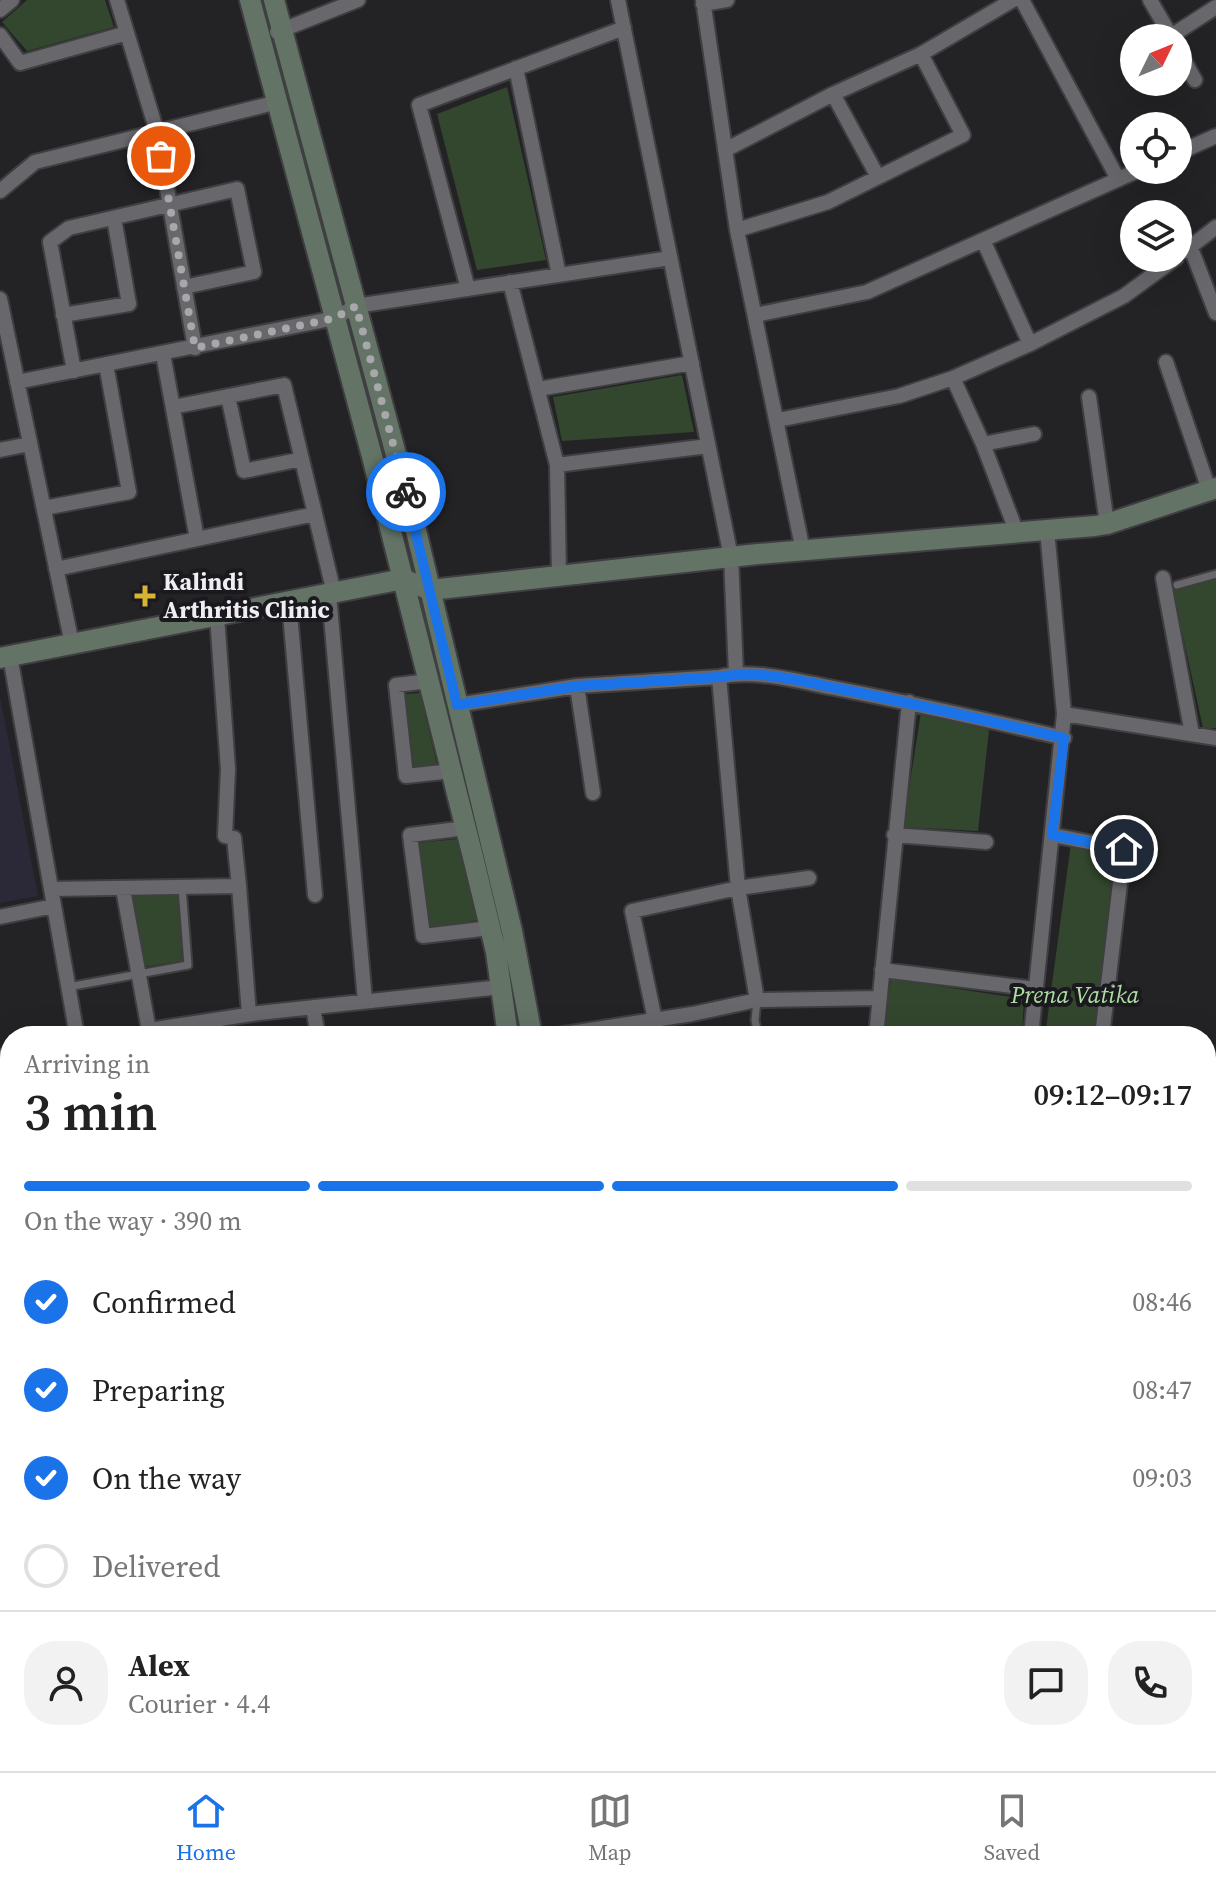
<!DOCTYPE html>
<html lang="en">
<head>
<meta charset="utf-8">
<style>
	body { margin:0; font-family:"Source Serif 4",serif; background:#f2f2f2; color:#222; height:100vh; display:flex; flex-direction:column; font-size:30px; white-space:nowrap }
	* { box-sizing:border-box; margin:0 }
	p { font-size:26px; color:#767676 }
	.icon { flex:none; width:44px; height:44px; fill:none; stroke:currentColor; stroke-width:2; stroke-linecap:round; stroke-linejoin:round }
	.map { position:relative; flex:1; overflow:hidden }
	.panel { position:absolute; left:0px; top:1026px; width:1216px; height:746px; display:flex; flex-direction:column; background:#fff; border-radius:32px 32px 0 0; box-shadow:0 8px 32px #0002 }
	.panel>* { flex:none }
	.needle { width:52px; rotate:47deg }
	.buttons { position:absolute; left:1120px; top:24px; display:grid; gap:16px }
	.buttons a { display:grid; place-items:center; width:72px; height:72px; border-radius:50%; background:#fff; box-shadow:0 8px 32px #0002; font-size:40px }
	.pin { position:absolute; display:grid; place-items:center; width:68px; height:68px; color:#fff; margin:-34px; border:4px solid #fff; border-radius:50%; box-shadow:0 2px 8px #0007 }
	.courier { position:absolute; display:grid; place-items:center; width:80px; height:80px; margin:-40px; border:6px solid #1a73e8; border-radius:50%; background:#fff; color:#222; box-shadow:0 2px 10px #0007 }
	.overview em { font-style:normal; font-weight:600 }
	.overview div { display:flex; flex-direction:column-reverse }
	.overview { display:flex; align-items:center; justify-content:space-between; height:136px; padding:0 24px }
	h1 { font-size:52px; font-weight:600; line-height:60px }
	.bar { display:grid; grid-template-columns:repeat(4,1fr); gap:12px 8px; align-content:center; height:96px; padding:0 24px }
	.bar i { height:10px; border-radius:6px; background:#e0e0e0 }
	.bar .active { background:#1a73e8 }
	.bar p { grid-column:span 4 }
	.line { display:flex; align-items:center; gap:20px; padding:0 24px; border-top:2px solid #e0e0e0 }
	.line div { flex:1 }
	.round { display:grid; place-items:center; flex:none; width:84px; height:84px; border-radius:32px; background:#f2f2f2 }
	ol { padding:0 24px; list-style:none }
	li { display:flex; align-items:center; gap:24px; height:88px }
	li p { margin-inline-start:auto }
	li .icon { padding:8px; border-radius:50%; background:#1a73e8; color:#fff; stroke-width:4 }
	li:last-child { color:#767676 }
	li i { width:44px; height:44px; border:4px solid #e0e0e0; border-radius:50% }
	.dock { display:flex; justify-content:space-around; align-items:center; height:112px; border-top:2px solid #e0e0e0; background:#fff; font-size:22px; color:#767676 }
	.dock a { display:grid; justify-items:center; gap:4px }
	.dock .active { color:#1a73e8 }
	.map>svg:first-child { display:block }
	.education { fill:#2b2838 }
	.green { fill:#32472d }
	.lines { fill:none; stroke-linecap:round; stroke-linejoin:round }
	.lane-casing { stroke:#3f3e41; stroke-width:11 }
	.street-casing { stroke:#3f3e41; stroke-width:18 }
	.secondary-casing { stroke:#3f3e41; stroke-width:24 }
	.lane { stroke:#68676b; stroke-width:7 }
	.street { stroke:#68676b; stroke-width:14 }
	.secondary { stroke:#637467; stroke-width:20 }
	.done { stroke:#a8a7aa; stroke-width:8; stroke-dasharray:0 14.4 }
	.route { stroke:#1a73e8; stroke-width:10 }
	.poi-dot { fill:#d7b434; stroke:#1a191d; stroke-width:3 }
	.labels { text-anchor:middle; stroke-width:8; stroke-linejoin:round; paint-order:stroke }
	.poi-label { font-size:24px; font-weight:bold; fill:#efeef1; stroke:#1a191d; text-anchor:start }
	.park-label { font-size:24px; font-style:italic; fill:#aedda3; stroke:#1a191d }
</style>
</head>
<body>
<div class="map">
<svg width="1216" height="1771" viewBox="0 0 1216 1771">
	<rect width="100%" height="100%" fill="#232326"/>
	<!-- education -->
	<path class="education" d="M 0,696 L 38,896 L 0,903 Z"/>
	<!-- green -->
	<path class="green" d="M 27,0 L 105,0 L 114,27 L 27,51 L 2,22 Z
		M 507,87 L 546,260 L 477,270 L 437,114 Z
		M 682,375 L 694,432 L 562,441 L 553,397 Z
		M 1216,579 L 1216,728 L 1203,728 L 1173,590 Z
		M 420,693 L 437,765 L 414,767 L 405,694 Z
		M 921,712 L 989,730 L 978,831 L 903,827 Z
		M 457,839 L 477,920 L 429,929 L 418,843 Z
		M 1071,843 L 1114,852 L 1096,1036 L 1045,1036 Z
		M 178,892 L 182,961 L 142,967 L 130,894 Z
		M 891,979 L 1024,999 L 1022,1036 L 883,1036 Z
		M 213,1026 L 215,1036 L 161,1036 Z
		M 1206,1260 L 1216,1261 L 1216,1466 L 1206,1464 Z
		M 10,1478 L 10,1585 L 0,1586 L 0,1480 Z
		M 805,1762 L 854,1762 L 855,1771 L 753,1771 L 753,1767 Z"/>
	<g class="lines">
		<!-- lane casing -->
		<g class="lane-casing">
			<path id="lane" d="M 1177,585 L 1216,574
				M 68,987 L 188,965 L 182,887
				M 757,1000 L 755,1020 L 758,1036
				M 216,1019 L 219,1036"/>
		</g>
		<!-- street casing -->
		<g class="street-casing">
			<path id="street" d="M 117,0 L 157,132 L 195,348
				M 618,0 L 731,557 L 736,673
				M 703,0 L 737,230 L 803,551
				M 1022,0 L 1118,179
				M 1150,0 L 1172,38
				M 703,4 L 727,0
				M 0,10 L 12,0
				M 277,32 L 358,0
				M 0,35 L 20,63 L 127,33
				M 1171,36 L 1216,7
				M 1178,50 L 1195,80
				M 516,68 L 559,275
				M 833,94 L 878,177
				M 725,150 L 833,94 L 921,54 L 1013,0
				M 1178,153 L 1216,136
				M 0,191 L 35,162 L 278,102
				M 737,230 L 828,202 L 963,135 L 921,54
				M 983,240 L 1030,344
				M 1190,246 L 1216,313
				M 1185,251 L 1216,227
				M 510,282 L 557,465 L 559,575
				M 468,289 L 419,105 L 624,28
				M 0,299 L 72,644
				M 63,315 L 129,304 L 114,218
				M 755,315 L 867,292 L 1139,170
				M 163,354 L 197,539
				M 1166,362 L 1209,490
				M 74,371 L 50,242 L 69,228 L 237,189 L 254,272 L 184,287
				M 953,378 L 983,444 L 1017,533
				M 17,382 L 335,318 L 356,306 L 670,258
				M 538,389 L 692,363
				M 228,396 L 244,471 L 302,459
				M 1089,397 L 1107,524
				M 173,407 L 284,385 L 334,593
				M 778,420 L 899,396 L 953,378 L 1030,344 L 1124,296 L 1176,258
				M 983,444 L 1034,434
				M 0,450 L 30,444
				M 557,465 L 708,446
				M 44,508 L 129,492 L 106,364
				M 56,569 L 315,514
				M 1163,578 L 1192,734
				M 329,594 L 365,1001
				M 289,602 L 315,895
				M 217,616 L 228,769 L 225,836 L 234,838 L 239,886
				M 10,656 L 77,1036
				M 719,677 L 738,888 L 757,1000
				M 429,681 L 396,685 L 406,776 L 452,771
				M 577,686 L 593,793
				M 457,705 L 577,686 L 719,677 C 755,669 798,681 834,688 C 911,703 987,720 1064,738
				M 1064,714 L 1216,738
				M 466,828 L 410,835 L 423,936 L 490,928
				M 894,835 L 986,842
				M 1052,835 L 1124,849 L 1102,1036
				M 51,889 L 239,886 L 249,1014
				M 123,889 L 150,1036
				M 0,917 L 54,906
				M 882,970 L 1036,989
				M 313,1007 L 318,1036
				M 655,1020 L 632,911 L 738,888 L 809,878
				M 149,1030 L 259,1013 L 501,987
				M 551,1036 L 692,1014 L 757,1000 L 880,998
				M 876,1036 L 909,702
				M 1031,1036 L 1064,714 L 1047,530
				M 0,1057 L 10,1055
				M 1206,1214 L 1216,1118
				M 1206,1238 L 1216,1240
				M 0,1324 L 6,1358
				M 0,1465 L 10,1463
				M 1206,1484 L 1216,1485
				M 0,1598 L 10,1596
				M 70,1762 L 71,1771
				M 288,1762 L 289,1771
				M 496,1762 L 497,1771
				M 747,1762 L 748,1771
				M 868,1762 L 869,1771
				M 991,1762 L 992,1771
				M 393,1771 L 467,1762
				M 1160,1771 L 1160,1762"/>
		</g>
		<!-- secondary casing -->
		<g class="secondary-casing">
			<path id="secondary" d="M 250,0 L 373,460 L 473,857 L 496,952 L 508,1036
				M 274,0 L 413,518 L 512,931 L 532,1036
				M 0,658 L 403,579 L 430,590 L 758,554 L 1095,526 L 1107,524 L 1216,488
				M 0,1715 L 10,1714
				M 604,1762 L 605,1771
				M 628,1762 L 629,1771"/>
		</g>
		<!-- lane -->
		<use href="#lane" class="lane"/>
		<!-- street -->
		<use href="#street" class="street"/>
		<!-- secondary -->
		<use href="#secondary" class="secondary"/>
	</g>
	<g class="lines">
		<!-- done -->
		<path class="done" d="M 161,156 L 195,348 L 335,318 L 356,306 L 406,492"/>
		<!-- route -->
		<path class="route" d="M 406,492 L 457,705 L 577,686 L 719,677 C 757,669 802,681 841,689 C 915,704 989,721 1064,738 L 1052,835 L 1124,849"/>
	</g>
	<!-- markers -->
	<path class="poi-dot" d="M141 584h8v8h8v8h-8v8h-8v-8h-8v-8h8z"/>
	<g class="labels">
		<!-- poi labels -->
		<g class="poi-label">
			<text x="163" y="590">Kalindi<tspan x="163" dy="28">Arthritis Clinic</tspan></text>
		</g>
		<!-- park labels -->
		<g class="park-label">
			<text x="1075" y="1003">Prena Vatika</text>
		</g>
	</g>
</svg>
<div class="buttons">
<a><svg class="needle" viewBox="-14 -14 28 28"><path d="M0-13l5 13h-10z" fill="#e53935"/><path d="M0 13l5-13h-10z" fill="#767676"/></svg></a>
<a><svg class="icon" aria-label="locate" viewBox="0 0 24 24"><circle cx="12" cy="12" r="6"/><path d="M12 2v4M12 18v4M2 12h4M18 12h4"/></svg></a>
<a><svg class="icon" aria-label="layers" viewBox="0 0 24 24"><path d="M12 4l9 5-9 5-9-5zM3 14l9 5 9-5"/></svg></a>
</div>
<div class="pin" style="left:161px;top:156px;background:#ea580c"><svg class="icon" aria-label="bag" viewBox="0 0 24 24"><path d="M5 8h14l-1 12H6zM9 8a3 3 0 0 1 6 0"/></svg></div>
<div class="pin" style="left:1124px;top:849px;background:#1f2937"><svg class="icon" aria-label="home" viewBox="0 0 24 24"><path d="M3 11l9-7 9 7M6 9v11h12V9"/></svg></div>
<div class="courier" style="left:406px;top:492px"><svg class="icon" aria-label="bike" viewBox="0 0 24 24"><circle cx="6" cy="16" r="4"/><circle cx="18" cy="16" r="4"/><path d="M6 16l4-8h5l3 8M10 8l3 8H6M13 5h3"/></svg></div>
<section class="panel">
<div class="overview"><div><h1>3 min</h1><p>Arriving in</p></div><em>09:12–09:17</em></div>
<div class="bar"><i class="active"></i><i class="active"></i><i class="active"></i><i></i><p>On the way · 390 m</p></div>
<ol>
<li><svg class="icon" aria-label="check" viewBox="0 0 24 24"><path d="M5 12l5 5 9-10"/></svg>Confirmed<p>08:46</p></li>
<li><svg class="icon" aria-label="check" viewBox="0 0 24 24"><path d="M5 12l5 5 9-10"/></svg>Preparing<p>08:47</p></li>
<li><svg class="icon" aria-label="check" viewBox="0 0 24 24"><path d="M5 12l5 5 9-10"/></svg>On the way<p>09:03</p></li>
<li><i></i>Delivered</li>
</ol>
<div class="line" style="height:144px"><a class="round"><svg class="icon" aria-label="person" viewBox="0 0 24 24"><circle cx="12" cy="8" r="4"/><path d="M4 21q1-7 8-7t8 7"/></svg></a><div><b>Alex</b><p>Courier · 4.4</p></div><a class="round"><svg class="icon" aria-label="chat" viewBox="0 0 24 24"><path d="M4 5h16v11H9l-5 4z"/></svg></a><a class="round"><svg class="icon" aria-label="phone" viewBox="0 0 24 24"><path d="M5 4h4l2 5-3 2q2 4 5 5l2-3 5 2v4C11 20 4 13 5 4z"/></svg></a></div>
</section>
</div>
<nav class="dock">
<a class="active"><svg class="icon" aria-label="home" viewBox="0 0 24 24"><path d="M3 11l9-7 9 7M6 9v11h12V9"/></svg>Home</a>
<a><svg class="icon" aria-label="map" viewBox="0 0 24 24"><path d="M3 6l6-2 6 2 6-2v14l-6 2-6-2-6 2zM9 4v14M15 6v14"/></svg>Map</a>
<a><svg class="icon" aria-label="saved" viewBox="0 0 24 24"><path d="M7 4h10v16l-5-4-5 4z"/></svg>Saved</a>
</nav>
</body>
</html>
